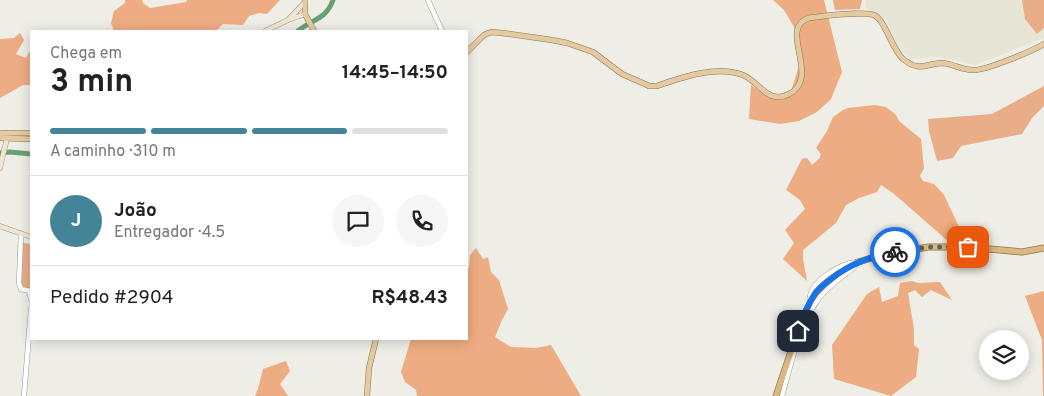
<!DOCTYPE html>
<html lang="pt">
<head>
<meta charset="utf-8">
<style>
	body { margin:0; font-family:Overpass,sans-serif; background:#f6f6f6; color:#222; height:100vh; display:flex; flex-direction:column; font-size:19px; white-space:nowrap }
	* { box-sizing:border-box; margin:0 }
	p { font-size:16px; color:#767676 }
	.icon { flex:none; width:28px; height:28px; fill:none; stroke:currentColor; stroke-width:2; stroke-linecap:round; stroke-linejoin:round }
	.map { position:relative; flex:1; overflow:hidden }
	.sheet { position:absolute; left:30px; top:30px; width:438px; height:310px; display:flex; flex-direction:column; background:#fff; border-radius:0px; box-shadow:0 2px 12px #0003 }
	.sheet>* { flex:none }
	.buttons { position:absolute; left:979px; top:330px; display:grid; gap:10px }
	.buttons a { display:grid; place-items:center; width:50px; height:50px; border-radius:50%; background:#fff; box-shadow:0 2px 12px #0003; font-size:25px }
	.pin { position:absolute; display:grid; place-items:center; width:42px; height:42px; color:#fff; margin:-21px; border-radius:10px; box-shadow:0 2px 8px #0006 }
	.courier { position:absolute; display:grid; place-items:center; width:50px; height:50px; margin:-25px; border:4px solid #1a73e8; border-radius:50%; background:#fff; color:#222; box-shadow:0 1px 6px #0007 }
	.head em { font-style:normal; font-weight:700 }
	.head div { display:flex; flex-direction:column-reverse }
	.head { display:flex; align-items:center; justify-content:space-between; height:85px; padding:0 20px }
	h1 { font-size:32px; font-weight:700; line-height:38px }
	.bar { display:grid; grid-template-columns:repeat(4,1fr); gap:8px 5px; align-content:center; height:60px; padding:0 20px }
	.bar i { height:6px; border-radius:4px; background:#e0e0e0 }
	.bar .current { background:#448498 }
	.bar p { grid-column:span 4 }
	.line { display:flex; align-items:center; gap:12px; padding:0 20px; border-top:1px solid #e0e0e0 }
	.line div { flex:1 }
	.round { display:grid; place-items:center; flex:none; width:52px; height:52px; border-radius:26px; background:#f6f6f6 }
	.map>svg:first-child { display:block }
	.built { fill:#e7e5d6 }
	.green { fill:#e9ad88 }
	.forest { fill:#eeac82 }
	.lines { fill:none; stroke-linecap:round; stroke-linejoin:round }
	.river { stroke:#66a271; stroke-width:5 }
	.tertiary-casing { stroke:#9b9a93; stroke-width:5.5 }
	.secondary-casing { stroke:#9b9a93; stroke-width:5.5 }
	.primary-casing { stroke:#90754a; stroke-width:6 }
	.trunk-casing { stroke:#90754a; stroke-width:7 }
	.tertiary { stroke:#fff; stroke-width:4.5 }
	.secondary { stroke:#f1e4d1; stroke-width:4.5 }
	.primary { stroke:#e3caa3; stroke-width:5 }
	.trunk { stroke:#dab884; stroke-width:5.5 }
	.done { stroke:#64645f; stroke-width:5; stroke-dasharray:0 9 }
	.route { stroke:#1a73e8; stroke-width:6 }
</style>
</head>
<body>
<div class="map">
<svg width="1044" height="396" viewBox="0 0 1044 396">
	<rect width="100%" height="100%" fill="#eeede6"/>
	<!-- built -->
	<path class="built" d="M 866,0 L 1044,0 L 1044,38 L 976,65 L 939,57 L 911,59 L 898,48 L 886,19 L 865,7 Z"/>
	<!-- green -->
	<path class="green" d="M 1022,0 L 1044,0 L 1044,28 L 1037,34 L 1025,19 Z
		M 1044,86 L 1044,106 L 1032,118 L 1022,134 L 961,146 L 953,158 L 937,161 L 929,131 L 928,119 L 992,114 Z
		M 23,243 L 31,244 L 31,291 L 23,289 L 19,281 Z"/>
	<!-- forest -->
	<path class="forest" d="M 125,0 L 142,0 L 143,3 L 150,8 L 186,2 L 187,0 L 280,0 L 267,14 L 259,13 L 249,16 L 243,25 L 223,24 L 216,31 L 114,31 L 111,23 L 114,11 L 125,3 Z
		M 773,0 L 824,0 L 842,72 L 831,99 L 817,112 L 799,121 L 780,124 L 749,119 L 751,85 C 769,98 770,99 791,91 L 801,60 L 794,27 L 784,10 Z
		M 833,0 L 862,0 L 860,9 L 835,10 Z
		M 20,33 L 24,40 L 16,54 L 26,58 L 31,49 L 31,85 L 23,85 L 0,98 L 0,39 L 14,38 Z
		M 875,105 L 886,107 L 896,115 L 899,121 L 921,139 L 924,168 L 920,176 L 923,181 L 934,184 L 944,195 L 961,231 L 955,233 L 949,242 L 893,193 L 881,185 L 877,192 L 859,198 L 846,205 L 836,223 L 803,250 L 803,259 L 807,281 L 783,259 L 794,243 L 785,230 L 805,209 L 800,200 L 786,190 L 802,159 L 807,158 L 812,165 L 819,159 L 821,154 L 816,148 L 827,131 L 833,117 L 843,110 L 848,108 Z
		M 476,248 L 483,259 L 488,257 L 491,272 L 499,280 L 508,309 L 502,320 L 495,337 L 511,347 L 536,348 L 551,345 L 581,396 L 417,396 L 416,390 L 405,382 L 401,372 L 411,339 L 466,339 L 466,265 L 469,268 L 470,255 Z
		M 912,281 L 918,283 L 940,282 L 952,300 L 931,290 L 922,297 L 915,290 L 908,293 L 914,329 L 914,345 L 919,349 L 916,377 L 891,396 L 834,379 L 832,345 L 867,294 L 879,287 L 882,302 L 898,296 L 900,283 Z
		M 1044,291 L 1044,396 L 1043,396 L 1042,340 L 1025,296 Z
		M 286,361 L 290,371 L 280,384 L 288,396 L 255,396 L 258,389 L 263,369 Z"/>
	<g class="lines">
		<!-- river -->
		<path class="river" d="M 298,31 C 312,19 326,20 333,0
			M 0,153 L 10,152 L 31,154"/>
		<!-- tertiary casing -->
		<g class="tertiary-casing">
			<path id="tertiary" d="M 428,0 L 442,31
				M 21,234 L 19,283 L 21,289 L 31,291
				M 29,291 L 31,299
				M 810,304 C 806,283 839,264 857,262
				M 24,396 L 31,309
				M 782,396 C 791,365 799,323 820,297 C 830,285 844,276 855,266"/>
		</g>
		<!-- secondary casing -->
		<g class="secondary-casing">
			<path id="secondary" d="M 289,19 L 305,2
				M 265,31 L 288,20 L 305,14
				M 0,168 L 7,138
				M 0,226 L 31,237"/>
		</g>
		<!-- primary casing -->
		<g class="primary-casing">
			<path id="primary" d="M 305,0 L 305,14 L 314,31
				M 466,53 L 484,35 L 491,32 L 502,33 L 552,40 L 567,43 L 593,52 L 622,74 L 645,84 L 649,86 L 657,86 C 683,77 717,65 743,75 C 760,82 767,105 789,94 C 822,77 777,28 809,18 C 821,16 864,11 874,15 C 886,21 891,48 903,59 C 920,73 926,63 943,63 C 953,64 962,70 973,70 C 985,71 1032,51 1044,44
				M 0,133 L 31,133
				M 0,138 L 31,139
				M 367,396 L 369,368 L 376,339"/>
		</g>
		<!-- trunk casing -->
		<g class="trunk-casing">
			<path id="trunk" d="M 776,396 L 801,322 L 816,292 L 837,274 L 846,269 L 858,262 L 885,254 L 929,247 L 968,247 L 1022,252 L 1044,248"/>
		</g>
		<!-- tertiary -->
		<use href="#tertiary" class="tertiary"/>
		<!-- secondary -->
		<use href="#secondary" class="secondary"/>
		<!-- primary -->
		<use href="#primary" class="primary"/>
		<!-- trunk -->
		<use href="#trunk" class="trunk"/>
	</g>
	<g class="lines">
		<!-- done -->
		<path class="done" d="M 895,252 L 929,247 L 968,247"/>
		<!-- route -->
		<path class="route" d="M 798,331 C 802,318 808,304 816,292 C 820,287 826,283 831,279 C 851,263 870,257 895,252"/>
	</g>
</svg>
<div class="buttons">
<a><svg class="icon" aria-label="layers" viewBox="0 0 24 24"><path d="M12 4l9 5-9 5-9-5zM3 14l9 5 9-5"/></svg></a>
</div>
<div class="pin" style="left:968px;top:247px;background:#ea580c"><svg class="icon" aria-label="bag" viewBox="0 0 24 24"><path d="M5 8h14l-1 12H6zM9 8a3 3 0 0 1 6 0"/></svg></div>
<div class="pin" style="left:798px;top:331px;background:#1f2937"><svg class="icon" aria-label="home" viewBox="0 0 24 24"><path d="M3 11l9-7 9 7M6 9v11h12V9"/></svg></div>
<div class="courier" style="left:895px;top:252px"><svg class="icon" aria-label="bike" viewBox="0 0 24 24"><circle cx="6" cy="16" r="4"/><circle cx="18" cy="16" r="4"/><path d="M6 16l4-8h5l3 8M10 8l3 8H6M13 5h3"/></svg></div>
<section class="sheet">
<div class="head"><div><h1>3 min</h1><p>Chega em</p></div><em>14:45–14:50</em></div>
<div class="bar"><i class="current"></i><i class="current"></i><i class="current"></i><i></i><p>A caminho · 310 m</p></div>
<div class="line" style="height:90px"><b class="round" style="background:#448498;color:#fff">J</b><div><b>João</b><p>Entregador · 4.5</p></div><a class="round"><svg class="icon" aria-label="chat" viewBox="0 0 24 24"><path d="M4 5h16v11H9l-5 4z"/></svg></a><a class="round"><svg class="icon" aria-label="phone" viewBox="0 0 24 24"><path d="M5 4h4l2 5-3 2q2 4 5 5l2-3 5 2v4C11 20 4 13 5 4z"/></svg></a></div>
<div class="line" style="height:65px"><div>Pedido #2904</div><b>R$48.43</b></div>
</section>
</div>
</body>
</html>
